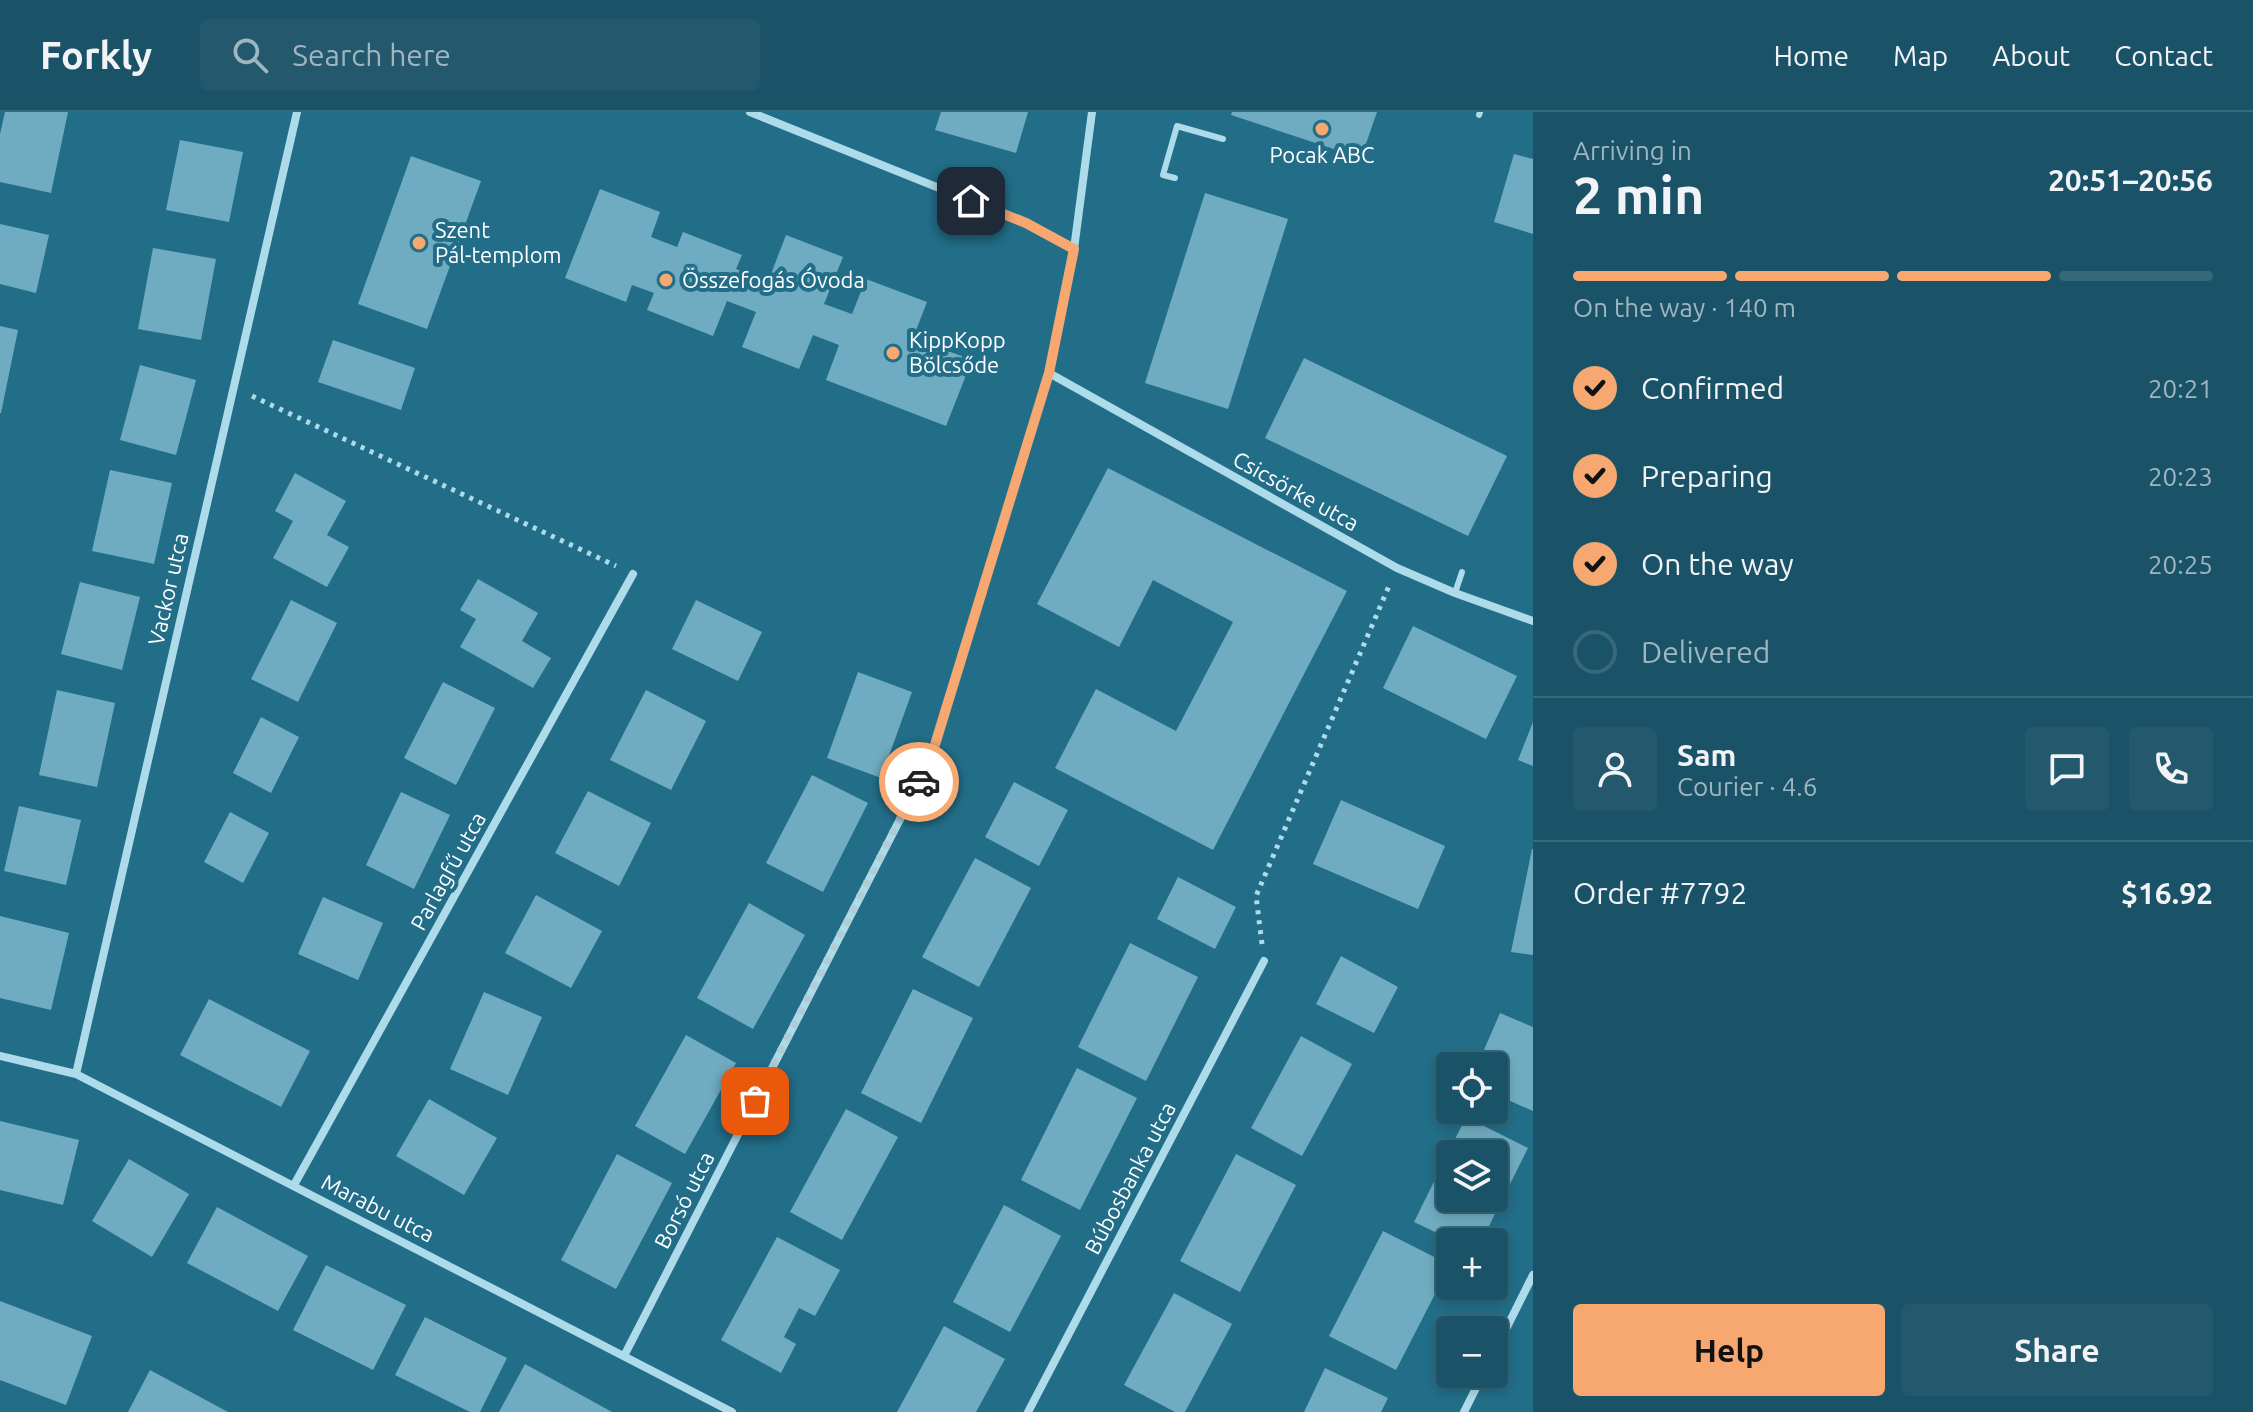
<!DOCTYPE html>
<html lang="en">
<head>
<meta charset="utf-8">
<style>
	body { margin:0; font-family:Ubuntu,sans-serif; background:#23586d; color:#f1f3f6; height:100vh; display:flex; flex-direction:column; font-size:30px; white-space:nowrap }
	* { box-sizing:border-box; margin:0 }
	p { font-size:26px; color:#9fb6c0 }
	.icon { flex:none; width:44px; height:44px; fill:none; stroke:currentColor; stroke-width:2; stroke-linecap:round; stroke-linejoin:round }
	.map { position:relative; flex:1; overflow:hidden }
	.sheet { display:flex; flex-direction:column; background:#1a5267; width:720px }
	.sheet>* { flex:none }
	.fabs { position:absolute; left:1436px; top:940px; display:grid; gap:16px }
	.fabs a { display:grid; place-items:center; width:72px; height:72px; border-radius:8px; background:#1a5267; box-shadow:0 4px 12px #0003,0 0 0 2px #38697b; font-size:40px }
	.pin { position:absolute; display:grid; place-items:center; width:68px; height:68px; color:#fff; margin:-34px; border-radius:16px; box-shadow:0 4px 12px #0006 }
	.courier { position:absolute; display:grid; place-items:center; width:80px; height:80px; margin:-40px; border:6px solid #f6a870; border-radius:50%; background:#fff; color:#222; box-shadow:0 2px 10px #0007 }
	.summary em { font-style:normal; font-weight:700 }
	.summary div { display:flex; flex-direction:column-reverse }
	.summary { display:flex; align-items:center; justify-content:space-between; height:136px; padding:0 40px }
	h1 { font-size:52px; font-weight:700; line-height:60px }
	.bar { display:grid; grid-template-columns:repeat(4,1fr); gap:12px 8px; align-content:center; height:96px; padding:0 40px }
	.bar i { height:10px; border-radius:6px; background:#38697b }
	.bar .on { background:#f6a870 }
	.bar p { grid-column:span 4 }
	.line { display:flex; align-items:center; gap:20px; padding:0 40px; border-top:2px solid #38697b }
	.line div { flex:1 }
	.round { display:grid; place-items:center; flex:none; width:84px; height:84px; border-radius:8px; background:#23586d }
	ol { padding:0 40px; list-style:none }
	li { display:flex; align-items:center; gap:24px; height:88px }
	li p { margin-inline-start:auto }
	li .icon { padding:8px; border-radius:50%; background:#f6a870; color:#111; stroke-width:4 }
	li:last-child { color:#9fb6c0 }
	li i { width:44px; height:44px; border:4px solid #38697b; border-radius:50% }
	.primary-button { display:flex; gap:16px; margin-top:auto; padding:16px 40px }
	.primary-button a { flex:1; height:92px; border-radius:8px; background:#f6a870; color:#111; font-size:32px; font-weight:700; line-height:92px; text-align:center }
	.primary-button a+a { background:#23586d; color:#f1f3f6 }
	header { display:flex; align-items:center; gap:48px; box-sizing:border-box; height:112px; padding:0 40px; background:#1a5267; border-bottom:2px solid #38697b }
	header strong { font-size:38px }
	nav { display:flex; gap:44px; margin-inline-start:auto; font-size:28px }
	.search { width:560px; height:72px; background:#23586d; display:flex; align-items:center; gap:20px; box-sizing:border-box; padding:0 28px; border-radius:8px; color:#9fb6c0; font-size:30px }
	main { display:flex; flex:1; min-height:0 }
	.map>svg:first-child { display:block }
	.building { fill:#70acc1; fill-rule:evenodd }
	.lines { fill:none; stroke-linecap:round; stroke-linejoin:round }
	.path { stroke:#aedbea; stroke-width:5; stroke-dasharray:4 6; stroke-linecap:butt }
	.lane { stroke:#aedbea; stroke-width:6 }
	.street { stroke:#aedbea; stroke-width:8 }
	.done { stroke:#b2ccd6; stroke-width:8; stroke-dasharray:0 14.4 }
	.route { stroke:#f6a870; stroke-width:10 }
	.poi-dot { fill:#f6a870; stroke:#226e89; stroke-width:3 }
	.labels { text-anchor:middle; stroke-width:8; stroke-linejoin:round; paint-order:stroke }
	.poi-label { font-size:22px; fill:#fff; stroke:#226e89; text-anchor:start }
	.street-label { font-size:22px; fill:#fff; stroke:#226e89 }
</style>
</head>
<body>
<header>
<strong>Forkly</strong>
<div class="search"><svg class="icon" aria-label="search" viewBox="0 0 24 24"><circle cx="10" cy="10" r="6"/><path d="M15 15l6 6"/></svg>Search here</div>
<nav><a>Home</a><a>Map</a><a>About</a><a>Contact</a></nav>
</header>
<main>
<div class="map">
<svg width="1533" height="1300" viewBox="0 0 1533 1300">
	<rect width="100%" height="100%" fill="#226e89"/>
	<!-- building -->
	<path class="building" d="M 5,0 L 68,0 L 51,81 L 0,70 L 0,22 Z
		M 941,0 L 1028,0 L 1016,41 L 935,18 Z
		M 1232,0 L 1377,0 L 1361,46 L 1231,3 Z
		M 180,28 L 243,40 L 229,110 L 166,98 Z
		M 1514,42 L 1533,47 L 1533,122 L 1494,110 Z
		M 411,44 L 481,69 L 427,217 L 358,192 Z
		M 600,77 L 660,100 L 651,125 L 677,135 L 683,120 L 742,143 L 736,157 L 768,170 L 786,123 L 843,145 L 824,192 L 852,202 L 866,167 L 927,190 L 913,226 L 972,248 L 946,314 L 826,268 L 839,233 L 813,223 L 799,257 L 742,235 L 756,200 L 727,189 L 713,224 L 647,198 L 654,181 L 632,173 L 626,190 L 565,166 Z
		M 1205,81 L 1288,107 L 1228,297 L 1145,271 Z
		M 0,112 L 49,123 L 36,181 L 0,172 Z
		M 153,136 L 216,147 L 201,228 L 138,217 Z
		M 0,214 L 18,218 L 1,301 L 0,301 Z
		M 333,228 L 415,256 L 401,298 L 318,270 Z
		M 1304,246 L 1507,344 L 1468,424 L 1265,326 Z
		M 140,253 L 196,268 L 176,343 L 120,328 Z
		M 1108,356 L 1347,479 L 1213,738 L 1055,656 L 1096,577 L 1176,619 L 1233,510 L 1153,468 L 1119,535 L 1037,492 Z
		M 110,358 L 172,371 L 154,452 L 92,439 Z
		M 295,361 L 346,389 L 327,423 L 349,435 L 327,475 L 273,446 L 293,409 L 275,399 Z
		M 478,467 L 538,501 L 522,529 L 551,546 L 533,576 L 460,535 L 476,507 L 460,498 Z
		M 80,470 L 140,485 L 122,558 L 61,542 Z
		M 291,488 L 337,511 L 298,590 L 251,567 Z
		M 696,488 L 762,520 L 738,569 L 672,537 Z
		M 1413,514 L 1517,564 L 1486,627 L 1383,576 Z
		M 858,560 L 912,580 L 881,666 L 827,646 Z
		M 443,570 L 495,596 L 456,673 L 404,646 Z
		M 57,578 L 115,591 L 97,675 L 39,663 Z
		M 646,578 L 706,609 L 671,678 L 610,648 Z
		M 261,605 L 299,625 L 271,681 L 233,661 Z
		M 1533,610 L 1533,654 L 1518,648 Z
		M 812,663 L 868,691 L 823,780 L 766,751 Z
		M 1014,670 L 1068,698 L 1039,754 L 985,725 Z
		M 588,679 L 651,711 L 619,774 L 555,741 Z
		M 401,680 L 450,703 L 414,777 L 366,753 Z
		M 1341,688 L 1445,734 L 1418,797 L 1313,752 Z
		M 19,694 L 81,708 L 66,773 L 4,759 Z
		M 230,700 L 269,721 L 243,771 L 204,750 Z
		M 1532,737 L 1533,737 L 1533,843 L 1511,840 Z
		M 975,746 L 1031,776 L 979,875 L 922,845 Z
		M 1178,765 L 1236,795 L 1215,837 L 1157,807 Z
		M 536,783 L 602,819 L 571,876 L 505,841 Z
		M 323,785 L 383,811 L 358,868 L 298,842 Z
		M 749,791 L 805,823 L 753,917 L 697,886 Z
		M 0,804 L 69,821 L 51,898 L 0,886 Z
		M 1130,831 L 1198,865 L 1146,969 L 1078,935 Z
		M 1341,844 L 1398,875 L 1374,921 L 1316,892 Z
		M 913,877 L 973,906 L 921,1011 L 861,981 Z
		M 484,880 L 542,905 L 508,983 L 450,957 Z
		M 209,887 L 310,939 L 281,995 L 180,943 Z
		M 1500,901 L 1533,915 L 1533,999 L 1494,982 L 1494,954 L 1477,954 Z
		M 686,923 L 736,951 L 685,1042 L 635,1014 Z
		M 1301,924 L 1352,952 L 1302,1044 L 1251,1016 Z
		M 1077,956 L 1137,986 L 1080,1098 L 1021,1068 Z
		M 429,987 L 497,1026 L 464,1083 L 396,1044 Z
		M 846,997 L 898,1025 L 842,1128 L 790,1100 Z
		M 1466,1005 L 1528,1036 L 1481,1130 L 1456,1130 L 1414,1110 ZM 1450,1042 L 1494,1042 L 1494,1086 L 1450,1086 Z
		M 0,1009 L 79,1028 L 63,1093 L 0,1078 Z
		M 617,1042 L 672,1071 L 616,1177 L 561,1148 Z
		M 1236,1042 L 1296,1073 L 1240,1180 L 1180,1149 Z
		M 129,1047 L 189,1082 L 152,1145 L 92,1109 Z
		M 1004,1093 L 1061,1124 L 1010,1220 L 953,1190 Z
		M 217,1095 L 308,1144 L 278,1199 L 187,1151 Z
		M 1383,1119 L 1450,1153 L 1396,1258 L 1329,1224 Z
		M 777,1125 L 840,1158 L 815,1204 L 799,1196 L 784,1225 L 796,1232 L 781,1261 L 721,1228 Z
		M 326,1153 L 406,1193 L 373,1258 L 293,1218 Z
		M 1174,1181 L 1232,1212 L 1185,1300 L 1175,1300 L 1124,1273 Z
		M 0,1189 L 92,1224 L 66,1293 L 0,1268 Z
		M 425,1205 L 507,1246 L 480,1300 L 470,1300 L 395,1263 Z
		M 944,1214 L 1005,1247 L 976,1300 L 897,1300 Z
		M 525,1252 L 612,1300 L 499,1300 Z
		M 1325,1256 L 1388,1286 L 1381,1300 L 1304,1300 Z
		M 150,1258 L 228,1300 L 128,1300 Z"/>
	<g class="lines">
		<!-- path -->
		<path class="path" d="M 252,284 L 616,454
			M 1262,832 L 1256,784 L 1389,474"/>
		<!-- lane -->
		<path class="lane" d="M 1479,3 L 1480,0
			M 1175,66 L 1163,63 L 1177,14 L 1223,27
			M 1455,481 L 1462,460"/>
		<!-- street -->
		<path class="street" d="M 750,0 L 1026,111 L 1074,137
			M 1049,261 L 1397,456 L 1455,481 L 1533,509
			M 0,944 L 76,962 L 732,1300
			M 76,962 L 297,0
			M 294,1073 L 633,462
			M 1494,1241 L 1533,1163
			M 624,1244 L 930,649 L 1049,261 L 1074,137 L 1092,0
			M 1028,1300 L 1264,849
			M 1464,1300 L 1483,1262"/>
	</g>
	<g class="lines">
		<!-- done -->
		<path class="done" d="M 755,989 L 919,670"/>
		<!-- route -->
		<path class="route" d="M 919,670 L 930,649 L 1049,261 L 1074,137 L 1026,111 L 971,89"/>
	</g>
	<!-- markers -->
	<g class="poi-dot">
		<circle cx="1322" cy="17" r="8"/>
		<circle cx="419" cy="131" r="8"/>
		<circle cx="666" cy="168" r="8"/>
		<circle cx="893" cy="241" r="8"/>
	</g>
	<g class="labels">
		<!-- poi labels -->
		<g class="poi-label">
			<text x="1322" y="51" text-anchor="middle">Pocak ABC</text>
			<text x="435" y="126">Szent<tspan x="435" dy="25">Pál-templom</tspan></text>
			<text x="682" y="176">Összefogás Óvoda</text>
			<text x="909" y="236">KippKopp<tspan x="909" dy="25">Bölcsőde</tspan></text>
		</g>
		<!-- street labels -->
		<g class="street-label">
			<text transform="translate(1296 379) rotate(29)" y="8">Csicsörke utca</text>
			<text transform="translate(168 477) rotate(-77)" y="8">Vackor utca</text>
			<text transform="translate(448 759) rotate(-61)" y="8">Parlagfű utca</text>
			<text transform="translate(1130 1066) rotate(-62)" y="8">Búbosbanka utca</text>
			<text transform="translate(684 1088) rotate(-63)" y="8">Borsó utca</text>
			<text transform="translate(378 1096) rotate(27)" y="8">Marabu utca</text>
		</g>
	</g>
</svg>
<div class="fabs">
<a><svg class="icon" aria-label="locate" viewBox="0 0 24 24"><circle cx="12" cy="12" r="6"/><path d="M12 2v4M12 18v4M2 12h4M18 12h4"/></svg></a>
<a><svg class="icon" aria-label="layers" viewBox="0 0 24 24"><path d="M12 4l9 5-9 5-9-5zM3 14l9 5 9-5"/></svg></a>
<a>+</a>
<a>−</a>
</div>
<div class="pin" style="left:755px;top:989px;background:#ea580c"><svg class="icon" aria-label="bag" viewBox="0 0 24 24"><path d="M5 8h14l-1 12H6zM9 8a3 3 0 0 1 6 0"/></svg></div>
<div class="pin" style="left:971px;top:89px;background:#1f2937"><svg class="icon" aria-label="home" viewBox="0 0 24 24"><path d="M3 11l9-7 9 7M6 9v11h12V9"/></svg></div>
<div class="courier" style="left:919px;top:670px"><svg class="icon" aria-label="car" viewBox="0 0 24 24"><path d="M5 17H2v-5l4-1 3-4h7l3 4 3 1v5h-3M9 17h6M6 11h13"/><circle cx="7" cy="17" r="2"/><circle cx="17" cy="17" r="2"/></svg></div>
</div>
<section class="sheet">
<div class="summary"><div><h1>2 min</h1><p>Arriving in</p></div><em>20:51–20:56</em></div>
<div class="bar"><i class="on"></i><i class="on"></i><i class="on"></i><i></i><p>On the way · 140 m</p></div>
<ol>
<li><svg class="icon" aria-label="check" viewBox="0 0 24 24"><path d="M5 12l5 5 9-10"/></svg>Confirmed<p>20:21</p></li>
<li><svg class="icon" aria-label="check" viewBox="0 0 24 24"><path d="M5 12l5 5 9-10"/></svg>Preparing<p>20:23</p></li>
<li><svg class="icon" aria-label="check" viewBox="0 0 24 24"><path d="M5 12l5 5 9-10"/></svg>On the way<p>20:25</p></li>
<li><i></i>Delivered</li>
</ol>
<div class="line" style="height:144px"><a class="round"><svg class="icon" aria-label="person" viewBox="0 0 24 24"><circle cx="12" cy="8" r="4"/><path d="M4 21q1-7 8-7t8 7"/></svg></a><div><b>Sam</b><p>Courier · 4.6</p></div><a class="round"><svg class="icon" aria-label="chat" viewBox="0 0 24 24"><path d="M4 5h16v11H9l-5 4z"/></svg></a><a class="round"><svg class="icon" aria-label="phone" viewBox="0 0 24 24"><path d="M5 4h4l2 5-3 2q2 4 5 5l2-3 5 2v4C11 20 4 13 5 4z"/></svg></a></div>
<div class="line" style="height:104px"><div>Order #7792</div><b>$16.92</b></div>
<div class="primary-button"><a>Help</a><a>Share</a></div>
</section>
</main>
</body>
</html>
